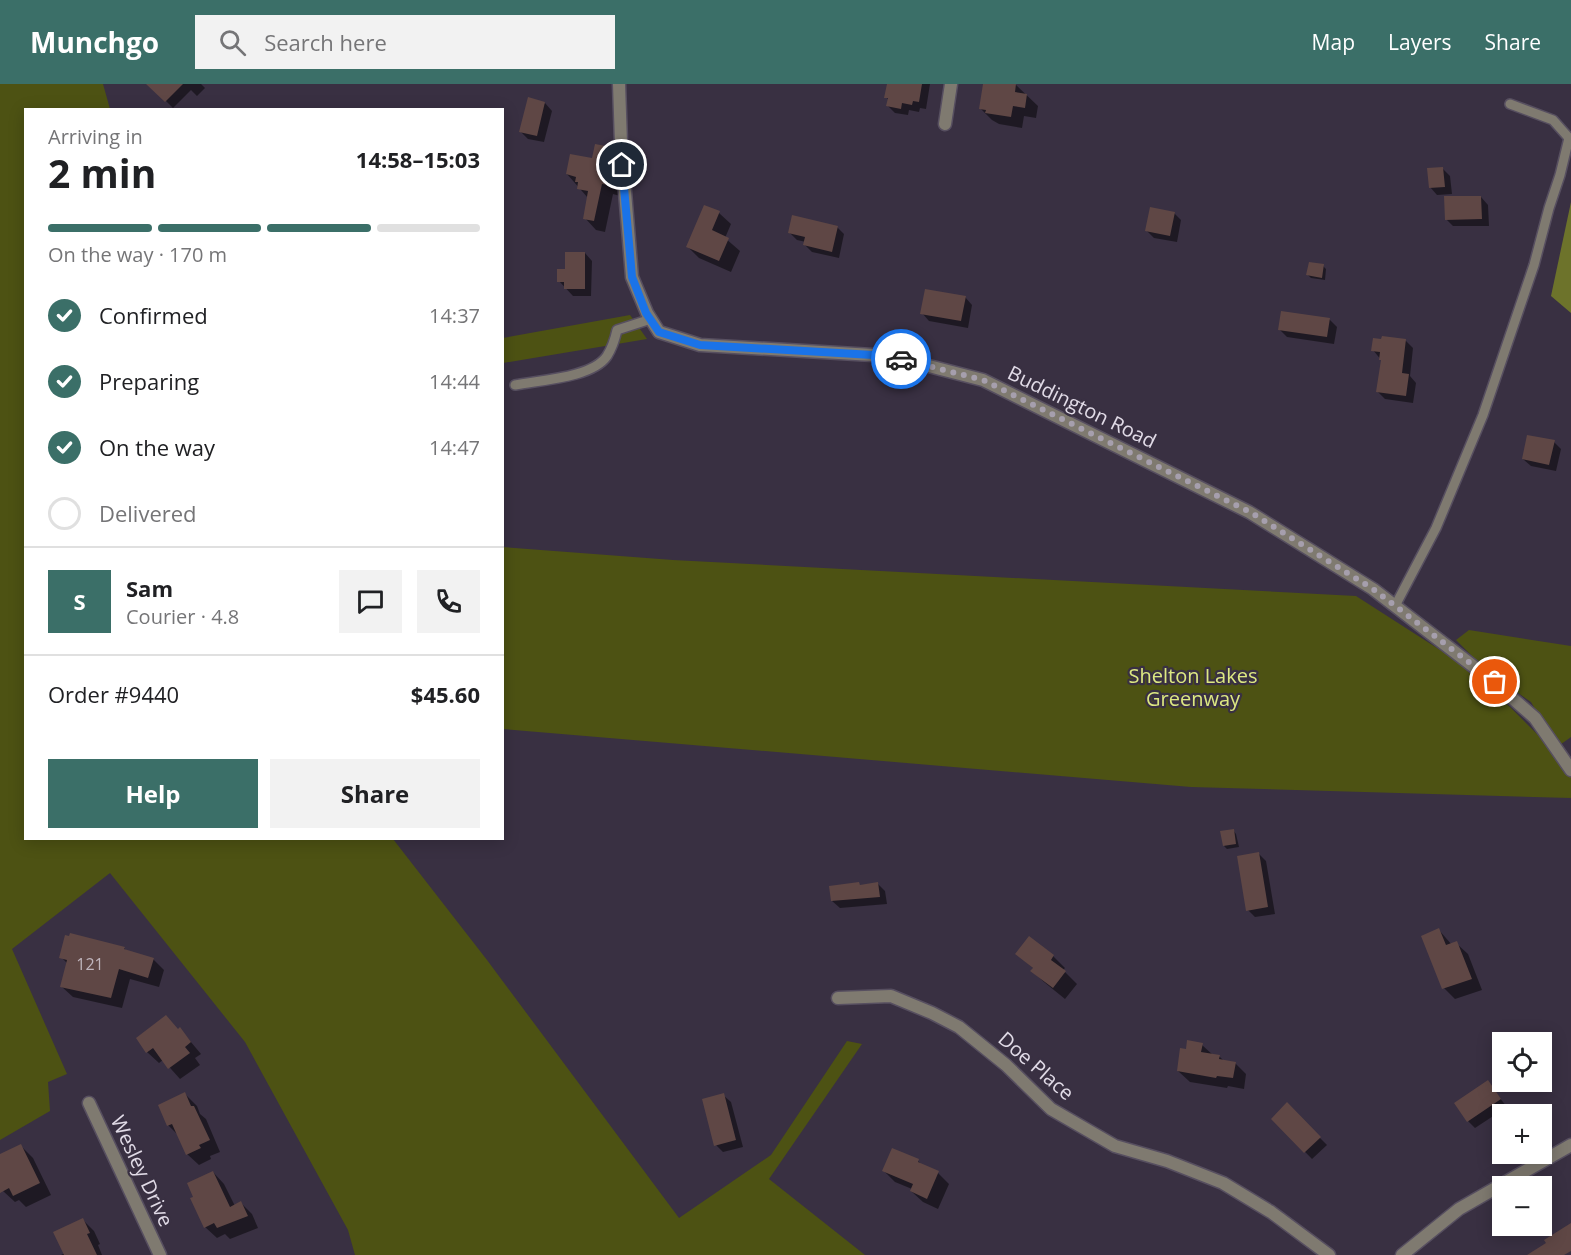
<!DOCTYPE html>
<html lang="en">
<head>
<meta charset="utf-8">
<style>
	body { margin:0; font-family:"Open Sans",sans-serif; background:#f2f2f2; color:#202124; height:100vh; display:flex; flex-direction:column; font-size:22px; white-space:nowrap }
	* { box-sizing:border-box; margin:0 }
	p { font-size:20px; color:#757577 }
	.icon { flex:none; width:33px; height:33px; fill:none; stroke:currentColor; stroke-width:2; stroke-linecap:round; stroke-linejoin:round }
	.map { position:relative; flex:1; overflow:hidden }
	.drawer { position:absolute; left:24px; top:24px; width:480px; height:732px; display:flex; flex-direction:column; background:#fff; border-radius:0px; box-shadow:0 3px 15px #0003 }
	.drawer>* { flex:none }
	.buttons { position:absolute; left:1492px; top:948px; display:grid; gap:12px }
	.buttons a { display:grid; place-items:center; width:60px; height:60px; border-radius:0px; background:#fff; box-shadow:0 3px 15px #0003; font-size:30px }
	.pin { position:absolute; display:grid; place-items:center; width:51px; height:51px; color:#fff; margin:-26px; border:3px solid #fff; border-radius:50%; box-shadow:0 2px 6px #0007 }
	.courier { position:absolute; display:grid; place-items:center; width:60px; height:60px; margin:-30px; border:4px solid #1a73e8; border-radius:50%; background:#fff; color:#222; box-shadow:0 2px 8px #0007 }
	.overview em { font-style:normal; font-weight:700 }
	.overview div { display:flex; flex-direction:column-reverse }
	.overview { display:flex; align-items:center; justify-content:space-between; height:102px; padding:0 24px }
	h1 { font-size:39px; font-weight:700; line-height:45px }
	.bar { display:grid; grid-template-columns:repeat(4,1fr); gap:9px 6px; align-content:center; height:72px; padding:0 24px }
	.bar i { height:8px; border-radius:4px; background:#e0e0e0 }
	.bar .selected { background:#3b6f68 }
	.bar p { grid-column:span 4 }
	.line { display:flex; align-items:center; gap:15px; padding:0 24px; border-top:2px solid #e0e0e0 }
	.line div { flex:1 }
	.round { display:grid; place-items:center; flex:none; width:63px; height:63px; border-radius:0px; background:#f2f2f2 }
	ol { padding:0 24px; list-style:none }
	li { display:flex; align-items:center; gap:18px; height:66px }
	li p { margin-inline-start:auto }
	li .icon { padding:6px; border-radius:50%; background:#3b6f68; color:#fff; stroke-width:4 }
	li:last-child { color:#757577 }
	li i { width:33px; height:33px; border:3px solid #e0e0e0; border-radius:50% }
	.action { display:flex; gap:12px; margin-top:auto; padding:12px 24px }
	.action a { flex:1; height:69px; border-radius:0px; background:#3b6f68; color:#fff; font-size:24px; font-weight:700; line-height:69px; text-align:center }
	.action a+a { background:#f2f2f2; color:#202124 }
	header { display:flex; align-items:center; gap:36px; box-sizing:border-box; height:84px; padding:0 30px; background:#3b6f68; color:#fff }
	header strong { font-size:28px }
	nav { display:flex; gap:33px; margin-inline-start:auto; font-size:21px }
	.search { width:420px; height:54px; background:#f2f2f2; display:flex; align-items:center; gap:15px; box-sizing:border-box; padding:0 21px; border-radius:0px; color:#757577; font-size:22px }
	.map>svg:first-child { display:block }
	.green { fill:#4d5213 }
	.forest { fill:#6d732b }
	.shadow { fill:#0007 }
	.building { fill:#5f4745 }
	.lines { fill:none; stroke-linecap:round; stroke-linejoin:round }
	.service-casing { stroke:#574f60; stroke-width:12 }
	.minor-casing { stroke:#574f60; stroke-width:15 }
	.tertiary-casing { stroke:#574f60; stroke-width:15 }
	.service { stroke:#7f7a70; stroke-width:9 }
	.minor { stroke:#7f7a70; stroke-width:12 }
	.tertiary { stroke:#7f7a70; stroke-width:12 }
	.done { stroke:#a69fad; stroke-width:6; stroke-dasharray:0 10.8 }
	.route { stroke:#1a73e8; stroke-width:8 }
	.labels { text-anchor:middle; stroke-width:4.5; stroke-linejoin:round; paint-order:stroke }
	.number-label { font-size:16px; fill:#c0b6be }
	.street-label { font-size:20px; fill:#e1dbe7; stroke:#393042 }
	.park-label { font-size:20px; fill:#dde882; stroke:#393042 }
</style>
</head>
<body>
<header>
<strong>Munchgo</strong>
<div class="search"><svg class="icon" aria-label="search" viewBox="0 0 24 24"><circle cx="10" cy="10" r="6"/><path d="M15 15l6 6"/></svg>Search here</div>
<nav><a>Map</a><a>Layers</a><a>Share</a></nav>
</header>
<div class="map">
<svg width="1571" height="1171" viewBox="0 0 1571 1171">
	<rect width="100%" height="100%" fill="#393042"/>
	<!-- green -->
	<path class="green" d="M 0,0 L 103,0 L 110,25 L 26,26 L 26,754 L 393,755 L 487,876 L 679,1134 L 771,1071 L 847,957 L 862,960 L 769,1095 L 865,1171 L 355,1171 L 348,1146 L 245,958 L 110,789 L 12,865 L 67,990 L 48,998 L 50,1027 L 0,1056 Z
		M 630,231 L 647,255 L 503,279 L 503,254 Z
		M 502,463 L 673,476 L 1356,512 L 1451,573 L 1510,623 L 1539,652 L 1571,693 L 1571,714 L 1191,703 L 503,645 Z
		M 1469,546 L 1571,562 L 1571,653 L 1557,663 L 1531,618 L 1489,589 L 1456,556 Z"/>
	<!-- forest -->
	<path class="forest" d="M 1571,118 L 1571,229 L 1551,212 Z"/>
	<!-- shadow -->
	<path class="shadow" d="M 151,0 L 201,0 L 205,4 L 197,12 L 191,6 L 173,24 L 150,1 Z
		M 889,0 L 930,0 L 926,25 L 920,24 L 919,28 L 909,26 L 908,31 L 895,29 L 888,22 L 889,16 L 886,13 Z
		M 984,0 L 1015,0 L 1038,22 L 1036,34 L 1024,32 L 1022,44 L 999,40 L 992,36 L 980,24 Z
		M 545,19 L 552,27 L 544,58 L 528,55 L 521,48 Z
		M 610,65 L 621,76 L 620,112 L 613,110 L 605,148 L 596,146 L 585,134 L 588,114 L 567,90 Z
		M 1443,85 L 1450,92 L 1452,110 L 1437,111 L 1430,103 Z
		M 1481,113 L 1488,121 L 1489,142 L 1453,142 L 1446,135 Z
		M 719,129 L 731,140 L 725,154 L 740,167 L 731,188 L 699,174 L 687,162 Z
		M 1174,129 L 1181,136 L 1177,158 L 1154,154 L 1147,147 Z
		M 837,143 L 844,150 L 839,174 L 812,168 L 805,161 L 806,158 L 797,156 L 790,149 Z
		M 585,169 L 592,177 L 591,212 L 573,212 L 559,197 L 566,187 Z
		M 1323,182 L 1326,185 L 1325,196 L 1311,194 L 1308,191 Z
		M 965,213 L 972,221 L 968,244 L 929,237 L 922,229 Z
		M 1329,235 L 1337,243 L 1334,260 L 1287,253 L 1279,245 Z
		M 1406,257 L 1413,264 L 1410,292 L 1416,299 L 1413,319 L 1385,315 L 1378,308 L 1382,277 L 1373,266 Z
		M 1554,358 L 1561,365 L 1556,387 L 1531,382 L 1523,375 Z
		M 1233,746 L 1236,750 L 1239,763 L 1227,765 L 1224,762 Z
		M 1259,770 L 1266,777 L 1275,830 L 1255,833 L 1248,826 Z
		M 859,800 L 861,802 L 878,800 L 885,807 L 887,820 L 840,824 L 832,817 Z
		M 1439,846 L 1452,861 L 1456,859 L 1468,870 L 1482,906 L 1455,915 L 1444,904 Z
		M 1029,854 L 1053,872 L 1065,884 L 1063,886 L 1077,900 L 1065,915 L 1044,898 L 1032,887 L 1034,885 L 1017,870 Z
		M 124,864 L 127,868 L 153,875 L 164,886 L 159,903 L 130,895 L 122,924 L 73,913 L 62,903 L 68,880 L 61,873 Z
		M 180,945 L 201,970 L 195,974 L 200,981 L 180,995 L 163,976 L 159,979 L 147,968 Z
		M 1202,961 L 1213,971 L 1219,972 L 1224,977 L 1235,979 L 1246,990 L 1244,1005 L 1228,1002 L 1227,1004 L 1190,998 L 1178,987 L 1187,967 Z
		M 1487,998 L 1507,1023 L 1475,1044 L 1468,1037 Z
		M 185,1010 L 197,1022 L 200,1030 L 206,1035 L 220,1068 L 210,1072 L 211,1075 L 199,1081 L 187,1070 L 180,1053 L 168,1041 Z
		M 723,1011 L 731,1018 L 743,1063 L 723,1068 L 716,1061 Z
		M 1287,1021 L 1327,1061 L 1312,1075 L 1273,1035 Z
		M 21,1062 L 33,1074 L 51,1111 L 26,1123 L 19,1116 L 15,1118 L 3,1107 L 0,1100 L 0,1072 Z
		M 918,1077 L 923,1082 L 938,1089 L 949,1100 L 938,1125 L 923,1118 L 911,1107 L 912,1105 L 895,1098 L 884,1087 Z
		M 213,1088 L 224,1100 L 235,1122 L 241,1119 L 252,1130 L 258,1144 L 230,1155 L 225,1150 L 217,1154 L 205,1143 Z
		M 83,1136 L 94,1147 L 100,1160 L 98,1161 L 102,1171 L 61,1171 L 65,1169 Z"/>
	<!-- building -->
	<path class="building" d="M 146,0 L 183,0 L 165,18 Z
		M 887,0 L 922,0 L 919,18 L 913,17 L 912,21 L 902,19 L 901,25 L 886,22 L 888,14 L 884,14 Z
		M 983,0 L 1016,0 L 1015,8 L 1027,10 L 1025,24 L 1013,22 L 1011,33 L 985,29 L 986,26 L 979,25 Z
		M 528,13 L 545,18 L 537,52 L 519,48 Z
		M 595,60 L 611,63 L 607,81 L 613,83 L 609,101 L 602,100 L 594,137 L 583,135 L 588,107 L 577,105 L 578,98 L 575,98 L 576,93 L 566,90 L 570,70 L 592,74 Z
		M 1443,83 L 1445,103 L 1429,104 L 1427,84 Z
		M 1444,112 L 1481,112 L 1482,135 L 1445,136 Z
		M 704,121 L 720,127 L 712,146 L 729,154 L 719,177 L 686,163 Z
		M 1150,123 L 1175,128 L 1170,152 L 1145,147 Z
		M 792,131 L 838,142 L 832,168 L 803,161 L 805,153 L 788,149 Z
		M 565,168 L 585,168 L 585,205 L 564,205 L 564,198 L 557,198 L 557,185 L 565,185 Z
		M 1309,178 L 1324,180 L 1322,194 L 1306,191 Z
		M 925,205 L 966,212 L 961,237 L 920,230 Z
		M 1281,227 L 1330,234 L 1327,253 L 1278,246 Z
		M 1382,252 L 1406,255 L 1402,289 L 1409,290 L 1406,312 L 1376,308 L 1381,276 L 1379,276 L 1380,268 L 1371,267 L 1373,254 L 1381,255 Z
		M 1527,351 L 1555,356 L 1549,381 L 1522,375 Z
		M 1234,745 L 1236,760 L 1223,762 L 1220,747 Z
		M 1259,768 L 1268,823 L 1246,827 L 1237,772 Z
		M 859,798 L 860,801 L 878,798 L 880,813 L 831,817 L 829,802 Z
		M 1439,844 L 1446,861 L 1457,857 L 1472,895 L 1442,905 L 1421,852 Z
		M 70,849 L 125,863 L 124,865 L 154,874 L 148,894 L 119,885 L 111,914 L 60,903 L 67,876 L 59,874 L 65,851 L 69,852 Z
		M 1029,852 L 1054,871 L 1051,876 L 1066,887 L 1053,904 L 1030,887 L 1033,884 L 1015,870 Z
		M 166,931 L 178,945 L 180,943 L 191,958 L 185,963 L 190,969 L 168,985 L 153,964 L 146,969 L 136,954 Z
		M 1187,956 L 1203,959 L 1201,968 L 1220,971 L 1219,975 L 1236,978 L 1233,994 L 1217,992 L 1216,994 L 1177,987 L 1180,964 L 1186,965 Z
		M 1488,996 L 1501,1015 L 1467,1038 L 1454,1019 Z
		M 185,1008 L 191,1022 L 194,1022 L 210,1056 L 199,1061 L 201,1064 L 186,1071 L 172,1040 L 167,1042 L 158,1021 Z
		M 724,1009 L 736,1056 L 714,1062 L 702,1015 Z
		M 1287,1018 L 1321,1053 L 1304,1069 L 1271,1035 Z
		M 21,1060 L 40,1099 L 13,1112 L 9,1104 L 0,1109 L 0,1070 Z
		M 892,1064 L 919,1075 L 918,1078 L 939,1087 L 927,1115 L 910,1107 L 913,1100 L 882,1087 Z
		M 213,1087 L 230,1123 L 241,1117 L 248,1132 L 217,1144 L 214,1139 L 204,1144 L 190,1114 L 193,1113 L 187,1099 Z
		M 83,1134 L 90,1149 L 87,1150 L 97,1171 L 64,1171 L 53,1148 Z
		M 1571,1139 L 1571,1167 L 1564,1171 L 1527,1171 L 1546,1159 L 1544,1156 Z"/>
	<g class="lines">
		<!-- service casing -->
		<g class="service-casing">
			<path id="service" d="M 515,301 C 540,296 592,294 607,272 C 612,264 615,255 617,246 L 651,235
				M 1395,522 L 1436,444 L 1483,331 L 1534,181 L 1549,124 L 1560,91 L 1569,54 L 1553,36 L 1510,20"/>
		</g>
		<!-- minor casing -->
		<g class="minor-casing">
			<path id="minor" d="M 945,40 L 951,0
				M 838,914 L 891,912 L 932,929 L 959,943 L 1006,981 L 1051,1025 L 1115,1062 L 1167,1077 L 1223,1099 L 1271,1128 L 1329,1171
				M 89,1019 L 160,1171
				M 1402,1171 L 1459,1125 L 1571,1061"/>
		</g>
		<!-- tertiary casing -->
		<g class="tertiary-casing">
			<path id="tertiary" d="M 619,0 L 621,59 L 632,193 L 647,229 L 659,248 L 700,261 L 890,272 L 983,296 L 1249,428 L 1373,505 L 1495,599 L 1535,634 L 1571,686"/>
		</g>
		<!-- service -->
		<use href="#service" class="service"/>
		<!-- minor -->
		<use href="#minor" class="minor"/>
		<!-- tertiary -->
		<use href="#tertiary" class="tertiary"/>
	</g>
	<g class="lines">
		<!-- done -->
		<path class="done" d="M 901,275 L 983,296 L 1250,428 L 1373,505 L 1495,598"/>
		<!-- route -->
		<path class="route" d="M 622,81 L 632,193 L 646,229 L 659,248 L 700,261 L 890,272 L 901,275"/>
	</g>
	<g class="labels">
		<!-- number labels -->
		<g class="number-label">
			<text x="90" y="886">121</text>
		</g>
		<!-- street labels -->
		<g class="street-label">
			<text transform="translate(1082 323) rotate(26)" y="7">Buddington Road</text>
			<text transform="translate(1036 982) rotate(41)" y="7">Doe Place</text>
			<text transform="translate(142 1087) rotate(65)" y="7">Wesley Drive</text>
		</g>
		<!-- park labels -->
		<g class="park-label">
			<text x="1193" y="599">Shelton Lakes<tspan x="1193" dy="23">Greenway</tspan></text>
		</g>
	</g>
</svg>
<div class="buttons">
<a><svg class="icon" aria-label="locate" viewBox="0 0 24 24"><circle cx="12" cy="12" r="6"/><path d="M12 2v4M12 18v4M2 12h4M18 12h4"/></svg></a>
<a>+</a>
<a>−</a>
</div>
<div class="pin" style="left:1495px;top:598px;background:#ea580c"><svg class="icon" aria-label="bag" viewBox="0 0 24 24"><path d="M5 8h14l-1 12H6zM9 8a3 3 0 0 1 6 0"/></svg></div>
<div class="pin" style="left:622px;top:81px;background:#1f2937"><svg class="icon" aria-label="home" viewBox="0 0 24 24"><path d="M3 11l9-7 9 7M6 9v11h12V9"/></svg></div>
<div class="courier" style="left:901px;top:275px"><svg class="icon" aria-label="car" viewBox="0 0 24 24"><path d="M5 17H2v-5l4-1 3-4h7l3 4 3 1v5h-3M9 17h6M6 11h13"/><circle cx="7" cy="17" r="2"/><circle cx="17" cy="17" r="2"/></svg></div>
<section class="drawer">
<div class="overview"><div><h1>2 min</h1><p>Arriving in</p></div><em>14:58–15:03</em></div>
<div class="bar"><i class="selected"></i><i class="selected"></i><i class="selected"></i><i></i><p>On the way · 170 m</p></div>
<ol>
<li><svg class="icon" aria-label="check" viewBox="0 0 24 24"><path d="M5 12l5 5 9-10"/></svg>Confirmed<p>14:37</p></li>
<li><svg class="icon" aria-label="check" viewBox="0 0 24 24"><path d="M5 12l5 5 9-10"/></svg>Preparing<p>14:44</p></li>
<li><svg class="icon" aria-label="check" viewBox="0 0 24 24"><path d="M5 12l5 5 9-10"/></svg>On the way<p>14:47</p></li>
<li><i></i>Delivered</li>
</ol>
<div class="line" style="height:108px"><b class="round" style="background:#3b6f68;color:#fff">S</b><div><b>Sam</b><p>Courier · 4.8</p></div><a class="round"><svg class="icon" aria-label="chat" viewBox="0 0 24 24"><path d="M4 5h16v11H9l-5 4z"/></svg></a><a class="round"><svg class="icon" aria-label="phone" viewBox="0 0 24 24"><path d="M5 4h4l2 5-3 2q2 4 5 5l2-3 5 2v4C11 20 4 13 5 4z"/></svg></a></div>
<div class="line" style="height:78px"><div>Order #9440</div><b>$45.60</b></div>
<div class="action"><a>Help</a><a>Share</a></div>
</section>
</div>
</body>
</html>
